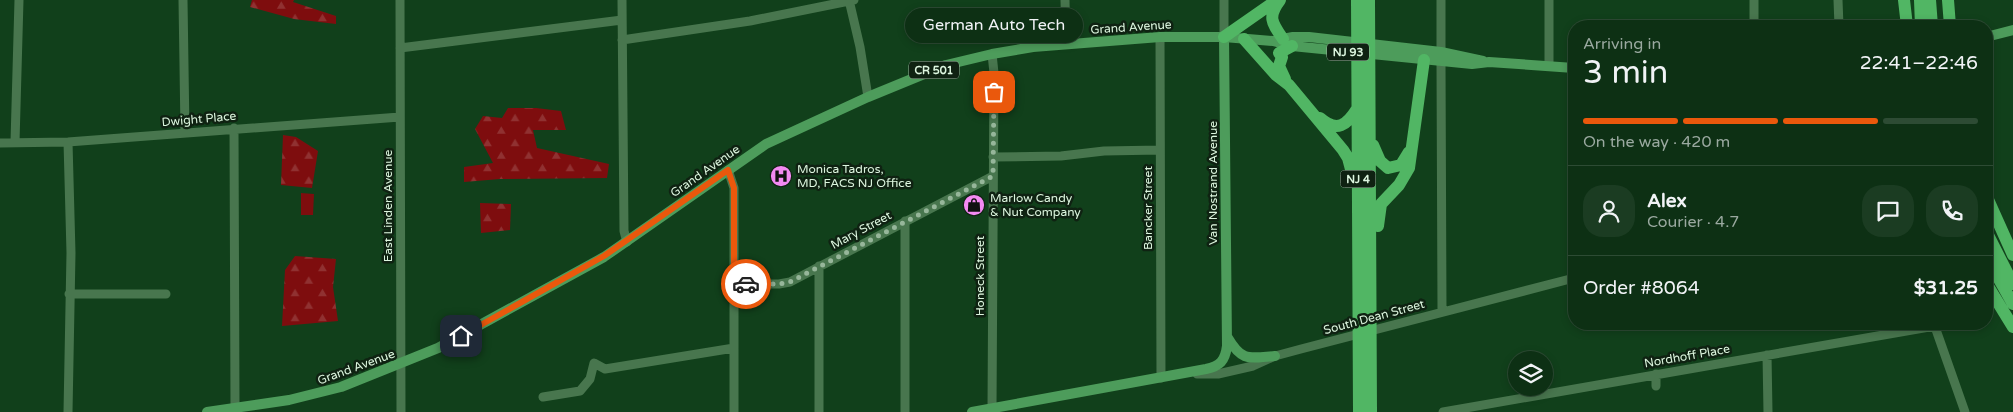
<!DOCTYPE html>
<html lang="en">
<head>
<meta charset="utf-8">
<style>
	body { margin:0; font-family:"Varela Round",sans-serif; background:#1b3c22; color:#f1f3f6; height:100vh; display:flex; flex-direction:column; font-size:19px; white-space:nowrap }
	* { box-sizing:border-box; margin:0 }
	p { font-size:16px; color:#9aa9a0 }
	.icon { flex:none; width:28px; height:28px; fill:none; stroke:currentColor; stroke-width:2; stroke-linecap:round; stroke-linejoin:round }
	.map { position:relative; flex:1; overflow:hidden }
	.sheet { position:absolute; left:1568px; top:20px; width:425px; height:310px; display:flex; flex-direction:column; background:#0d3014; border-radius:20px; box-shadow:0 2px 8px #0003,0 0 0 1px #2d4b34 }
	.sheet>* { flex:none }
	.fabs { position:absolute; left:1508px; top:351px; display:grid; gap:10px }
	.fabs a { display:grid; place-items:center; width:45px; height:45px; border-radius:50%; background:#0d3014; box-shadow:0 2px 8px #0003,0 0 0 1px #2d4b34; font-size:25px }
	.pin { position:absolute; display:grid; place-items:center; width:42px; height:42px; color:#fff; margin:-21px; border-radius:10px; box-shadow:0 2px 8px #0006 }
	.courier { position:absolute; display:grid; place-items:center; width:50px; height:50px; margin:-25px; border:4px solid #ea580c; border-radius:50%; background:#fff; color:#222; box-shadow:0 1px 6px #0007 }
	.bubble { position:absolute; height:35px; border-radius:18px; background:#0d3014; box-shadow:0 2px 8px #0003,0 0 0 1px #2d4b34; font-size:16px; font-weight:600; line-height:35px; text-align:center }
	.summary em { font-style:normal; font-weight:600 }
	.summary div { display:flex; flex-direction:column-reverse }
	.summary { display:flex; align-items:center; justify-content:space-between; height:85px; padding:0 15px }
	h1 { font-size:32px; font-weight:600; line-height:38px }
	.bar { display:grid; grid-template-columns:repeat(4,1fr); gap:8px 5px; align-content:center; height:60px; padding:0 15px }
	.bar i { height:6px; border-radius:4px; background:#2d4b34 }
	.bar .active { background:#ea580c }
	.bar p { grid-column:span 4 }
	.line { display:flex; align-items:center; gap:12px; padding:0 15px; border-top:1px solid #2d4b34 }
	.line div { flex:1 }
	.round { display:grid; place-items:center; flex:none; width:52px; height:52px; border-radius:20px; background:#1b3c22 }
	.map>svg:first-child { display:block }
	.forest { fill:url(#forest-firs) }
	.park { fill:#7e0d0e }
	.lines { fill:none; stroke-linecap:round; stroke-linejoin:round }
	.minor { stroke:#48764e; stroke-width:9 }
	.major { stroke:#4d9c5b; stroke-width:10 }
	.highway { stroke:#51b664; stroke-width:12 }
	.done { stroke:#96b69a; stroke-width:5; stroke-dasharray:0 9 }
	.route { stroke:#ea580c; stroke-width:6 }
	.labels { text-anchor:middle; stroke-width:5; stroke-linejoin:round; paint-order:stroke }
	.shield { fill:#0f2212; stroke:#9fb6a2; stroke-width:1 }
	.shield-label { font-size:11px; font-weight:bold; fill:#ddf6df }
	.street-label { font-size:12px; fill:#ddf6df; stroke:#0f2212 }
	.poi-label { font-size:12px; fill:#ddf6df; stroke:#0f2212; text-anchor:start }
</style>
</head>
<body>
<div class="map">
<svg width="2013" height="412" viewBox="0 0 2013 412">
	<defs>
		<pattern id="forest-firs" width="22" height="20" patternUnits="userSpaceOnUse" patternTransform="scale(1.25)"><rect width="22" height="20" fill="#7e0d0e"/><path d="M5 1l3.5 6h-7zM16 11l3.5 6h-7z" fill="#903131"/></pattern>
	</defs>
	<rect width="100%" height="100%" fill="#11401b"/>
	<!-- forest -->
	<path class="forest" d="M 252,0 L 294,0 L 293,2 L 336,16 L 336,24 L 294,19 L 250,7 Z
		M 508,108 L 536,108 L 561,111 L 566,130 L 533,130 L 537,148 L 609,164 L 607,178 L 500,179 L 464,182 L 464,167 L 493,163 L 475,129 L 483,116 L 502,118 Z
		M 283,135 L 296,137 L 318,151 L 312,188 L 281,185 Z
		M 480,203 L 511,204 L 510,230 L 481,233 Z
		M 295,256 L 336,259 L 333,287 L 338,321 L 282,326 L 285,270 Z"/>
	<!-- park -->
	<path class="park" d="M 301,193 L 314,194 L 313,215 L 301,215 Z"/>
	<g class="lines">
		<!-- minor -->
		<path class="minor" d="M 183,0 L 185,132
			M 400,0 L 401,412
			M 622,0 L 624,231 L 627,242
			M 849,0 L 860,47 L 868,97
			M 1065,0 L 1066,44
			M 1224,0 L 1224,37
			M 1441,0 L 1441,52
			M 1549,0 L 1549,66
			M 1754,0 L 1754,26
			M 1838,0 L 1839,26
			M 1160,37 L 1161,378
			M 622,40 L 750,21 L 854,0
			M 400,48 L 622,20
			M 992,54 L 994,73 L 992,408
			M 1441,62 L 1442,312
			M 234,128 L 235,408
			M 15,142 L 19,0
			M 0,143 L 68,142 L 400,117
			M 993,157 L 1061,156 L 1104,151 L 1160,150
			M 728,170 L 734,188 L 734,412
			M 905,221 L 905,412
			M 734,284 L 779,284 L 790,282 L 993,176
			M 69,294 L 166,294
			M 1934,324 L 1965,412
			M 1767,355 L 1768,412
			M 1197,374 L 1218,374 L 1253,366 L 1275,356 L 1301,349 L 1574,278
			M 1656,374 L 1656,386
			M 543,397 L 580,391 L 590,379 L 594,363 L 605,369 L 734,348
			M 68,412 L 71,253 L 68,142
			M 819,412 L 819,266
			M 1443,412 L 1935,326"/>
		<!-- major -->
		<path class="major" d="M 1986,37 L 2013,30
			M 1277,40 L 1293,37 L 1309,37 L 1441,52 L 1483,61
			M 1228,338 C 1242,362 1249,358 1275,356
			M 207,412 L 289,400 L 341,387 L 438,348 L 604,257 L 766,144 L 868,97 L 946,65 L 992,54 L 1033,47 L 1160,37 L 1224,37 L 1273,41 L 1292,46 L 1472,64 L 1489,62 L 1574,68
			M 972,412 L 1206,369 C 1220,366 1225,361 1227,346 L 1224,37"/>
		<!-- highway -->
		<path class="highway" d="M 1280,0 C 1267,17 1272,23 1283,39
			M 1357,0 L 1359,412
			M 1369,0 L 1371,412
			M 1904,0 L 1907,26
			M 1920,0 L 1921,26
			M 1930,0 L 1932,26
			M 1948,0 L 1950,26
			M 1224,37 L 1277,0
			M 1244,39 L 1276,75 L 1289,85 L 1343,150 L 1348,158 L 1353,177
			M 1285,79 L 1279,66 L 1282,57 L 1279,53 L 1292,46
			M 1320,118 C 1337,133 1347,125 1357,109
			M 1373,145 L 1380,161 L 1388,168 L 1401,165 L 1409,152
			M 1986,195 L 2013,255
			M 1378,226 L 1381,204 L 1399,185 L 1409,168 L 1424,60
			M 1986,231 L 2013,284
			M 1986,256 L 2013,304
			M 1986,283 L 2013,327"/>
	</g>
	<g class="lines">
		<!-- done -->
		<path class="done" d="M 746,284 L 779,284 L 790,282 L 993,176 L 994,92"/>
		<!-- route -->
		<path class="route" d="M 461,336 L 604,256 L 728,170 L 734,188 L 734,284 L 746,284"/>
	</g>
	<!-- icons -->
	<defs>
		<g id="hospital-disc" transform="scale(1.125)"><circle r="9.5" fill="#f38af2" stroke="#0f2212"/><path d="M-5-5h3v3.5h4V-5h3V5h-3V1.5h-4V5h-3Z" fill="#111"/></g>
		<g id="shop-disc" transform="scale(1.125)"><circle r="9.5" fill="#f38af2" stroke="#0f2212"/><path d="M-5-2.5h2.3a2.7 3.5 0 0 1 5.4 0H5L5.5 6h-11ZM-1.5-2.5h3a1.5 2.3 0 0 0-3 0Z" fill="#111"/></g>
	</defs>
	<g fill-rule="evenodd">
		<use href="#hospital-disc" x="781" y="176"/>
		<use href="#shop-disc" x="974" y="205"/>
	</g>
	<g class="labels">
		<!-- shield labels -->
		<g class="shield">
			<rect x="1327" y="43.5" width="42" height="17" rx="4"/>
			<rect x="909" y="61.5" width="50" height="17" rx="4"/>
			<rect x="1340.5" y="170.5" width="35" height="17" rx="4"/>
		</g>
		<g class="shield-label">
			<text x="1348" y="56">NJ 93</text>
			<text x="934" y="74">CR 501</text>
			<text x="1358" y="183">NJ 4</text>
		</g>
		<!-- street labels -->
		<g class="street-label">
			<text transform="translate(1131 27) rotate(-4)" y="4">Grand Avenue</text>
			<text transform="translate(199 119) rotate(-5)" y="4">Dwight Place</text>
			<text transform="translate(705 171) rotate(-35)" y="4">Grand Avenue</text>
			<text transform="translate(1213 183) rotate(-90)" y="4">Van Nostrand Avenue</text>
			<text transform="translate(388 206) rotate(-90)" y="4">East Linden Avenue</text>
			<text transform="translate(1148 208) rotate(-90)" y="4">Bancker Street</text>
			<text transform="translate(861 230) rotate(-28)" y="4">Mary Street</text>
			<text transform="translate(980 276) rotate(-90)" y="4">Honeck Street</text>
			<text transform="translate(1374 317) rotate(-15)" y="4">South Dean Street</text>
			<text transform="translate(1687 356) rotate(-10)" y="4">Nordhoff Place</text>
			<text transform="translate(356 367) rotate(-20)" y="4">Grand Avenue</text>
		</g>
		<!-- poi labels -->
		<g class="poi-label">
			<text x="797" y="173">Monica Tadros,<tspan x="797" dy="14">MD, FACS NJ Office</tspan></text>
			<text x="990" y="202">Marlow Candy<tspan x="990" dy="14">&amp; Nut Company</tspan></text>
		</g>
	</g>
</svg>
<div class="fabs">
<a><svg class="icon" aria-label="layers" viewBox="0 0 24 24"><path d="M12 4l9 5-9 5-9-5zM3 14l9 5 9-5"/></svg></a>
</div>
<div class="pin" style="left:994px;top:92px;background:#ea580c"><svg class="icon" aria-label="bag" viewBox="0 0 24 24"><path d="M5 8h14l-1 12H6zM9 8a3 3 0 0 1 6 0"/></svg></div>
<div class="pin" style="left:461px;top:336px;background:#1f2937"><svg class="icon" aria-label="home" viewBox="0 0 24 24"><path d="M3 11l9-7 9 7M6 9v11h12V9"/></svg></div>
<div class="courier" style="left:746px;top:284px"><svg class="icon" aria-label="car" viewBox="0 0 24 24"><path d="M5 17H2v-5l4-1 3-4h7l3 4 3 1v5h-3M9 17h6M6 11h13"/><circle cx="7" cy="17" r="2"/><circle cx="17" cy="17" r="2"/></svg></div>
<div class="bubble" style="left:905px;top:8px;width:178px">German Auto Tech</div>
<section class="sheet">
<div class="summary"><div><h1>3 min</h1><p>Arriving in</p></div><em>22:41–22:46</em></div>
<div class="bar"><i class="active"></i><i class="active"></i><i class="active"></i><i></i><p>On the way · 420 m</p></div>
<div class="line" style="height:90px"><a class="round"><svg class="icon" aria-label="person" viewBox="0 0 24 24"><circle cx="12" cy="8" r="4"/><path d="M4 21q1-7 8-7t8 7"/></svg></a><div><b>Alex</b><p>Courier · 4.7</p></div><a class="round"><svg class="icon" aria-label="chat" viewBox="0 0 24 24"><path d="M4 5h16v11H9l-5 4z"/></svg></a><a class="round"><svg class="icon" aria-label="phone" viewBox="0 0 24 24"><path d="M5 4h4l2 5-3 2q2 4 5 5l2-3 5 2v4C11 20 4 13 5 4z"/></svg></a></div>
<div class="line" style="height:65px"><div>Order #8064</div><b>$31.25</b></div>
</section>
</div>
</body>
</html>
